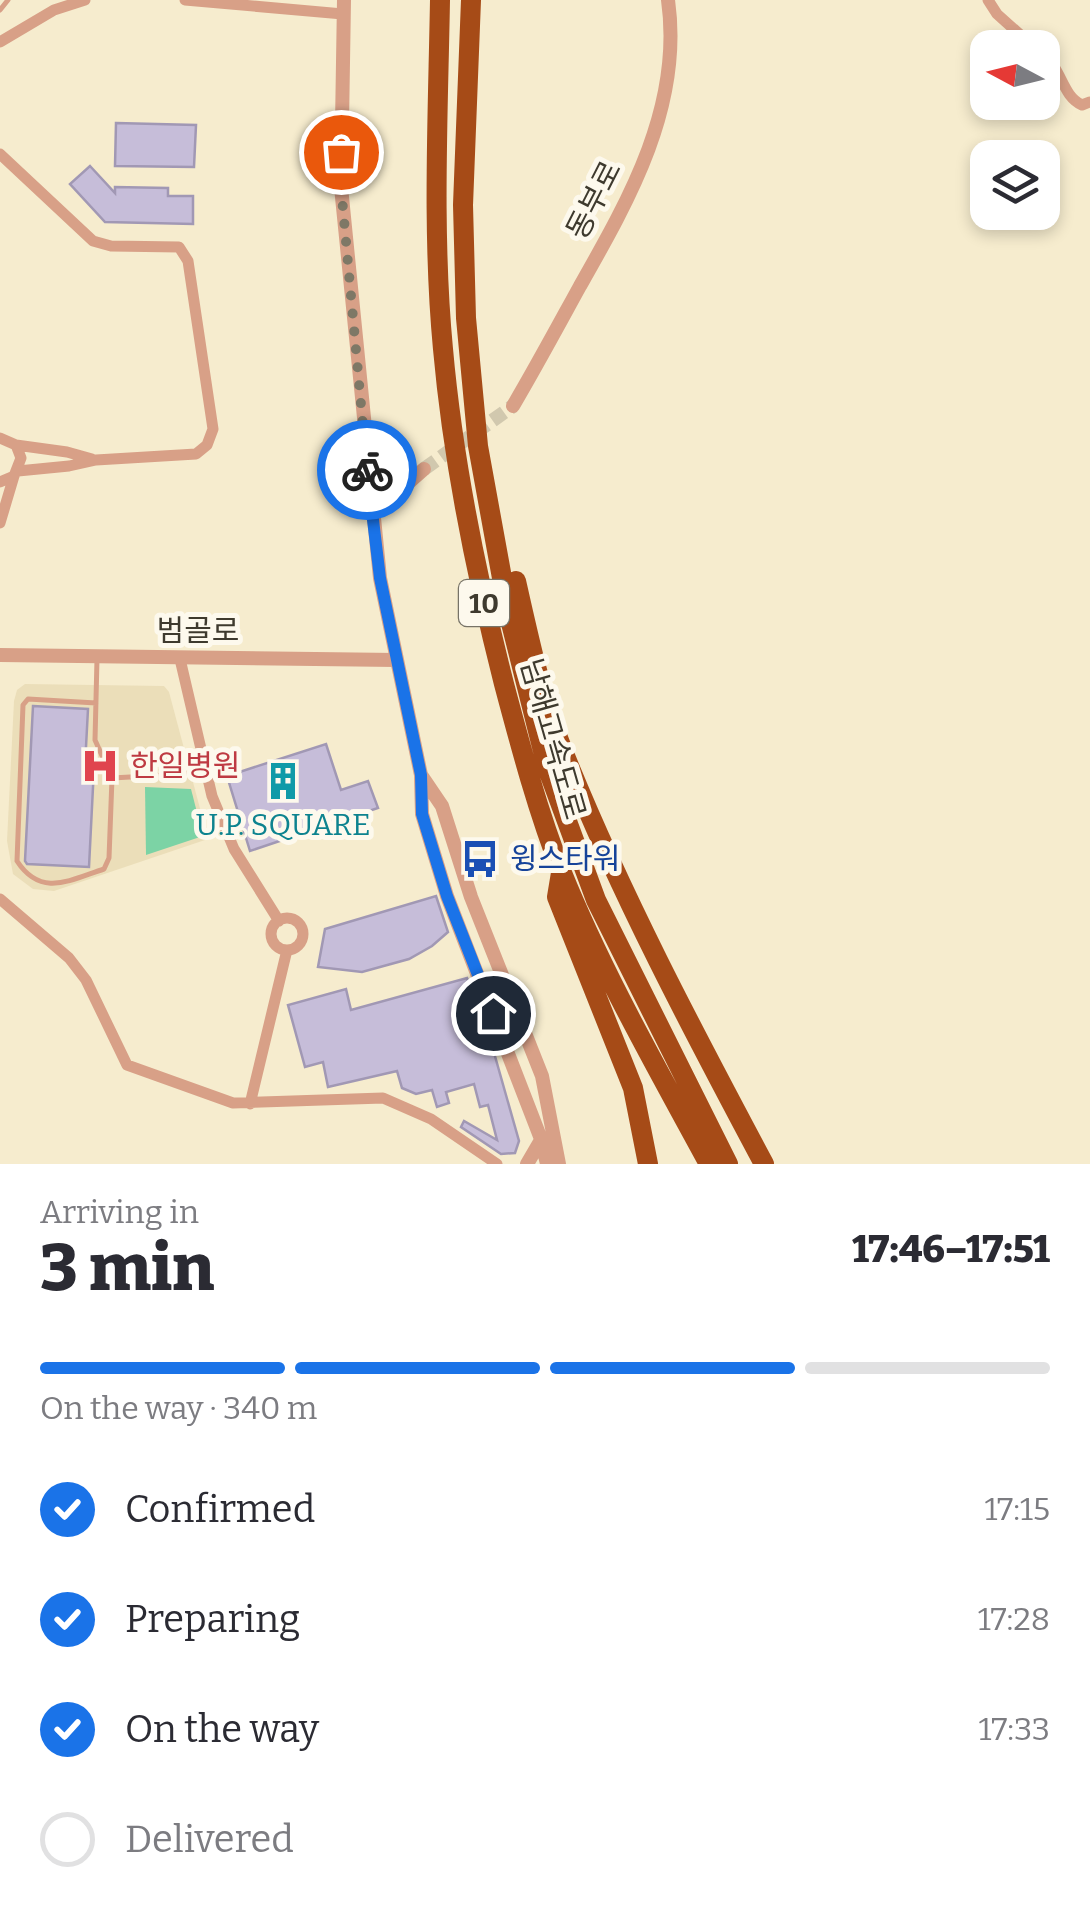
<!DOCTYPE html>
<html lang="en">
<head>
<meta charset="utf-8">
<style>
	body { margin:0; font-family:Bitter,"Noto Sans KR",serif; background:#f7f7f7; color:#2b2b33; height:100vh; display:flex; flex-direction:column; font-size:38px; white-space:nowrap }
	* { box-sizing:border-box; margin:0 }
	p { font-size:32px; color:#7c7c81 }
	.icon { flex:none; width:55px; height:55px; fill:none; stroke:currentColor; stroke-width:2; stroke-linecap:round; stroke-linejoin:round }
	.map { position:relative; height:1164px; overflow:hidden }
	.panel { display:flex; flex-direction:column; background:#fff; flex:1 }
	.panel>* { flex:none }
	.needle { width:65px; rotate:277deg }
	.fabs { position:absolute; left:970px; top:30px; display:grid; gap:20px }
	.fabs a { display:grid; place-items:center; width:90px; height:90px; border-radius:20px; background:#fff; box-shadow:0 5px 15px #0003; font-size:50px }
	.pin { position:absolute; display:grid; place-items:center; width:85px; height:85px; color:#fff; margin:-42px; border:5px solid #fff; border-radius:50%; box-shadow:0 2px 10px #0007 }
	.courier { position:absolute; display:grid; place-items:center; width:100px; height:100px; margin:-50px; border:8px solid #1a73e8; border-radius:50%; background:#fff; color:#222; box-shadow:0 2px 12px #0007 }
	.head em { font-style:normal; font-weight:800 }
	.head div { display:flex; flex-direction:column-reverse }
	.head { display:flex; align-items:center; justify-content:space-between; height:170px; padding:0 40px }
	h1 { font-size:65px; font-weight:800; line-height:75px }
	.bar { display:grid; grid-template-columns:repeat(4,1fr); gap:15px 10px; align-content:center; height:120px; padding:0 40px }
	.bar i { height:12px; border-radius:8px; background:#e1e1e2 }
	.bar .current { background:#1a73e8 }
	.bar p { grid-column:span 4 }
	ol { padding:0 40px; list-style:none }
	li { display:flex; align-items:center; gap:30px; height:110px }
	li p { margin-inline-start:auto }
	li .icon { padding:10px; border-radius:50%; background:#1a73e8; color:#fff; stroke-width:4 }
	li:last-child { color:#7c7c81 }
	li i { width:55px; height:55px; border:5px solid #e1e1e2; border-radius:50% }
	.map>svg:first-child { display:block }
	.built { fill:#ebdeb9 }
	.green { fill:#7cd3a5 }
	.building { fill:#c6bdd9; stroke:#a198b4; stroke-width:2.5 }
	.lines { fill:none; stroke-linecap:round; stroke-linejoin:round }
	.tertiary-tunnel { stroke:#d1c8ae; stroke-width:14; stroke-dasharray:14 7; stroke-linecap:butt }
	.service { stroke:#d8a087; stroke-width:5 }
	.minor { stroke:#d8a087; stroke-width:11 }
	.tertiary { stroke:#d8a087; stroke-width:14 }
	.motorway { stroke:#a64b17; stroke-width:20 }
	.done { stroke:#7e7866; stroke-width:10; stroke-dasharray:0 18 }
	.route { stroke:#1a73e8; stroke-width:12 }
	.labels { text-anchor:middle; stroke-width:10; stroke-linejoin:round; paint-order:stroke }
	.shield { fill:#fdf9ed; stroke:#777367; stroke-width:2.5 }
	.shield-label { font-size:28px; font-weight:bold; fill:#3e3a2e }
	.street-label { font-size:30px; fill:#3e3a2e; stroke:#fdf9ed }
	.health-label { font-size:30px; fill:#be3a42; stroke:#fdf9ed; text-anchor:start }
	.culture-label { font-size:30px; fill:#0d838f; stroke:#fdf9ed }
	.transit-label { font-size:30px; fill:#164399; stroke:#fdf9ed; text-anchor:start }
</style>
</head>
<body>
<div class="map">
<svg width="1090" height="1164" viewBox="0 0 1090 1164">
	<rect width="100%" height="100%" fill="#f6ecce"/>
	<!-- built -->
	<path class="built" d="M 25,684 L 164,686 L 169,692 L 206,831 L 205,840 L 54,891 L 33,889 L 13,874 L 7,841 L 14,701 L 17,690 Z"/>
	<!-- green -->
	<path class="green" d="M 145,787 L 191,789 L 203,836 L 146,855 Z"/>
	<!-- building -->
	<path class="building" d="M 116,123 L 196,125 L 194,167 L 115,166 Z
		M 90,166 L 115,193 L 115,187 L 168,188 L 168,196 L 193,196 L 193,224 L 105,222 L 70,184 Z
		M 33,706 L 88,709 L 85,766 L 94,767 L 89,867 L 27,864 L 25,861 Z
		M 326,744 L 341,790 L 368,781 L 378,808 L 250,851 L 227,776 Z
		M 436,896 L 448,932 L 432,946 L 409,959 L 362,972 L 318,967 L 325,929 Z
		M 467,978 L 487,1028 L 519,1141 L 515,1153 L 501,1154 L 461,1127 L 464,1121 L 497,1140 L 488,1105 L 480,1107 L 474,1084 L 446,1092 L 449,1103 L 437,1107 L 432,1090 L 416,1094 L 402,1088 L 397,1071 L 328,1087 L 323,1062 L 305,1067 L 288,1005 L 346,989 L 351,1010 Z"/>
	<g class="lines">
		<!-- tertiary-tunnel -->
		<path class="tertiary-tunnel" d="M 424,469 L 513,406"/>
		<!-- service -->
		<path class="service" d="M 0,10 L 8,0
			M 97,659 L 95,740 L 112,778 L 203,773
			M 96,703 L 28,699 L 23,705 L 17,861 C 41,898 70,880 104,869 L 109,858 L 112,778"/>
		<!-- minor -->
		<path class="minor" d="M 185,0 L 343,14
			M 988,0 L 997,14 L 1035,48
			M 0,42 L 54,10 L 85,0
			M 1042,54 C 1063,69 1061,95 1082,105 L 1090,102
			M 0,154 L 93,241 L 111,246 L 179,247 L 188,261 L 213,429 L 207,445 L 196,454 L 96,460 L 69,466 L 18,471
			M 0,438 L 16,445 L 21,458 L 14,476 L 0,482
			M 16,445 L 67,452 L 92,459
			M 0,523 L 14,476
			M 180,659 L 212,796 L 234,849 L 279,921
			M 0,899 L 69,958 L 86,980 L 127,1065 L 233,1103 L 383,1098 L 431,1119 L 497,1164
			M271 934a16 16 0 1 1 32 0a16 16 0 1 1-32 0Z
			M 250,1104 L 287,950"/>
		<!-- tertiary -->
		<path class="tertiary" d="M 344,0 L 341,187 L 380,578 L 421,775 L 422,814 L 447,896 L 541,1139 L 547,1164
			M 513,406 C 536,367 558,326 580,286 C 630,198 683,105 668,0
			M 372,515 L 424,469
			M 0,655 L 396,660
			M 421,775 L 442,806 L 471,897 L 542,1076 L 559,1164
			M 527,1164 L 541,1140"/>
		<!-- motorway -->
		<path class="motorway" d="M 440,0 C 438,116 432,233 443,349 C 453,462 476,574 504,684 C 521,748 538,812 562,873 C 603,974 657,1068 709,1164
			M 471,0 L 463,205 L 466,318 L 478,446 L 508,611 L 547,767 L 596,900 L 728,1164
			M 516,581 C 529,638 541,696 563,751 C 620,893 692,1029 764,1164
			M 561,873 L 557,897 L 633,1088 L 648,1164"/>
	</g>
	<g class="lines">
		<!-- done -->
		<path class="done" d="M 341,152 L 341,187 L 367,470"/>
		<!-- route -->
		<path class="route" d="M 367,470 L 380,578 L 421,775 L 422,814 L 447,896 L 493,1013"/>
	</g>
	<!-- icons -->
	<defs>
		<g id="hospital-bare" transform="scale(3)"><path d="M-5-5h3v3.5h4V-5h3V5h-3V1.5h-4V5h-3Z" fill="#e0444e" stroke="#fdf9ed" stroke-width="2.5" paint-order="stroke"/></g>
		<g id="building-bare" transform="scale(3)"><path d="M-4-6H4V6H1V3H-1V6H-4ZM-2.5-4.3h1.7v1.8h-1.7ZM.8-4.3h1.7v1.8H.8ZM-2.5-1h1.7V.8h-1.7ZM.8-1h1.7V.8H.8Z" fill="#0f9aa8" stroke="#fdf9ed" stroke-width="2.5" paint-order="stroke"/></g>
		<g id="bus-bare" transform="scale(3)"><path d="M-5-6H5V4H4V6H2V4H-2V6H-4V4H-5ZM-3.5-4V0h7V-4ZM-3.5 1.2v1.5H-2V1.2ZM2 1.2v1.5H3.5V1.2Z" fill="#1a4fb4" stroke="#fdf9ed" stroke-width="2.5" paint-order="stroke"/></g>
	</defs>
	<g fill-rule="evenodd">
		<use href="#hospital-bare" x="100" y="766"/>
		<use href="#building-bare" x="283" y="781"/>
		<use href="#bus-bare" x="480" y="859"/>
	</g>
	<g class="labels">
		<!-- shield labels -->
		<rect class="shield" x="459" y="580" width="50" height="46" rx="8"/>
		<g class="shield-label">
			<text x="484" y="613">10</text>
		</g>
		<!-- street labels -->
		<g class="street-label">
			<text transform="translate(594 200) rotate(-63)" y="10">동부로</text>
			<text x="198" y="641">범골로</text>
			<text transform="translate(553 739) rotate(74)" y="10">남해고속도로</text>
		</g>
		<!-- health labels -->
		<g class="health-label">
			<text x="130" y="776">한일병원</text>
		</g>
		<!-- culture labels -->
		<g class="culture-label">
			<text x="283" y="835">U.P. SQUARE</text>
		</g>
		<!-- transit labels -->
		<g class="transit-label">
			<text x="510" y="869">윙스타워</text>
		</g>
	</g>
</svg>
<div class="fabs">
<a><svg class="needle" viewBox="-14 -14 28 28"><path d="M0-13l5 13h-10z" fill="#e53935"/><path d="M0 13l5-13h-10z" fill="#7c7c81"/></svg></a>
<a><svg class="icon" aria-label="layers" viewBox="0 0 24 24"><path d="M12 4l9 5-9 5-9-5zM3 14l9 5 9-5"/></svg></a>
</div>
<div class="pin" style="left:341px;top:152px;background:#ea580c"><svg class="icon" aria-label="bag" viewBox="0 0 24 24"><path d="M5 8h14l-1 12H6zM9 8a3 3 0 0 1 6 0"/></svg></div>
<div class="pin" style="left:493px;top:1013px;background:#1f2937"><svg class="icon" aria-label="home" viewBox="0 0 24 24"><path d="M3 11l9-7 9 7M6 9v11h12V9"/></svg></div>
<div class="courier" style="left:367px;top:470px"><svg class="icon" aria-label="bike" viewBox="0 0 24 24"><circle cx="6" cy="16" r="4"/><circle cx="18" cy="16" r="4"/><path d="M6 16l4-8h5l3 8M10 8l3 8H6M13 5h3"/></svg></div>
</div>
<section class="panel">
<div class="head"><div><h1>3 min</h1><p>Arriving in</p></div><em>17:46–17:51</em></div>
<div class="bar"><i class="current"></i><i class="current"></i><i class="current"></i><i></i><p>On the way · 340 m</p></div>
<ol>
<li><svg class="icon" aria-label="check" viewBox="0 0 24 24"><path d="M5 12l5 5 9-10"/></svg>Confirmed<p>17:15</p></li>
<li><svg class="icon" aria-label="check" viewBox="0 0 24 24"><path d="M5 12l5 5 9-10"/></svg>Preparing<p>17:28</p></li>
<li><svg class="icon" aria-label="check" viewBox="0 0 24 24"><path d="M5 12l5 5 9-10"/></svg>On the way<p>17:33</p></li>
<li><i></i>Delivered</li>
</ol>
</section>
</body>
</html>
